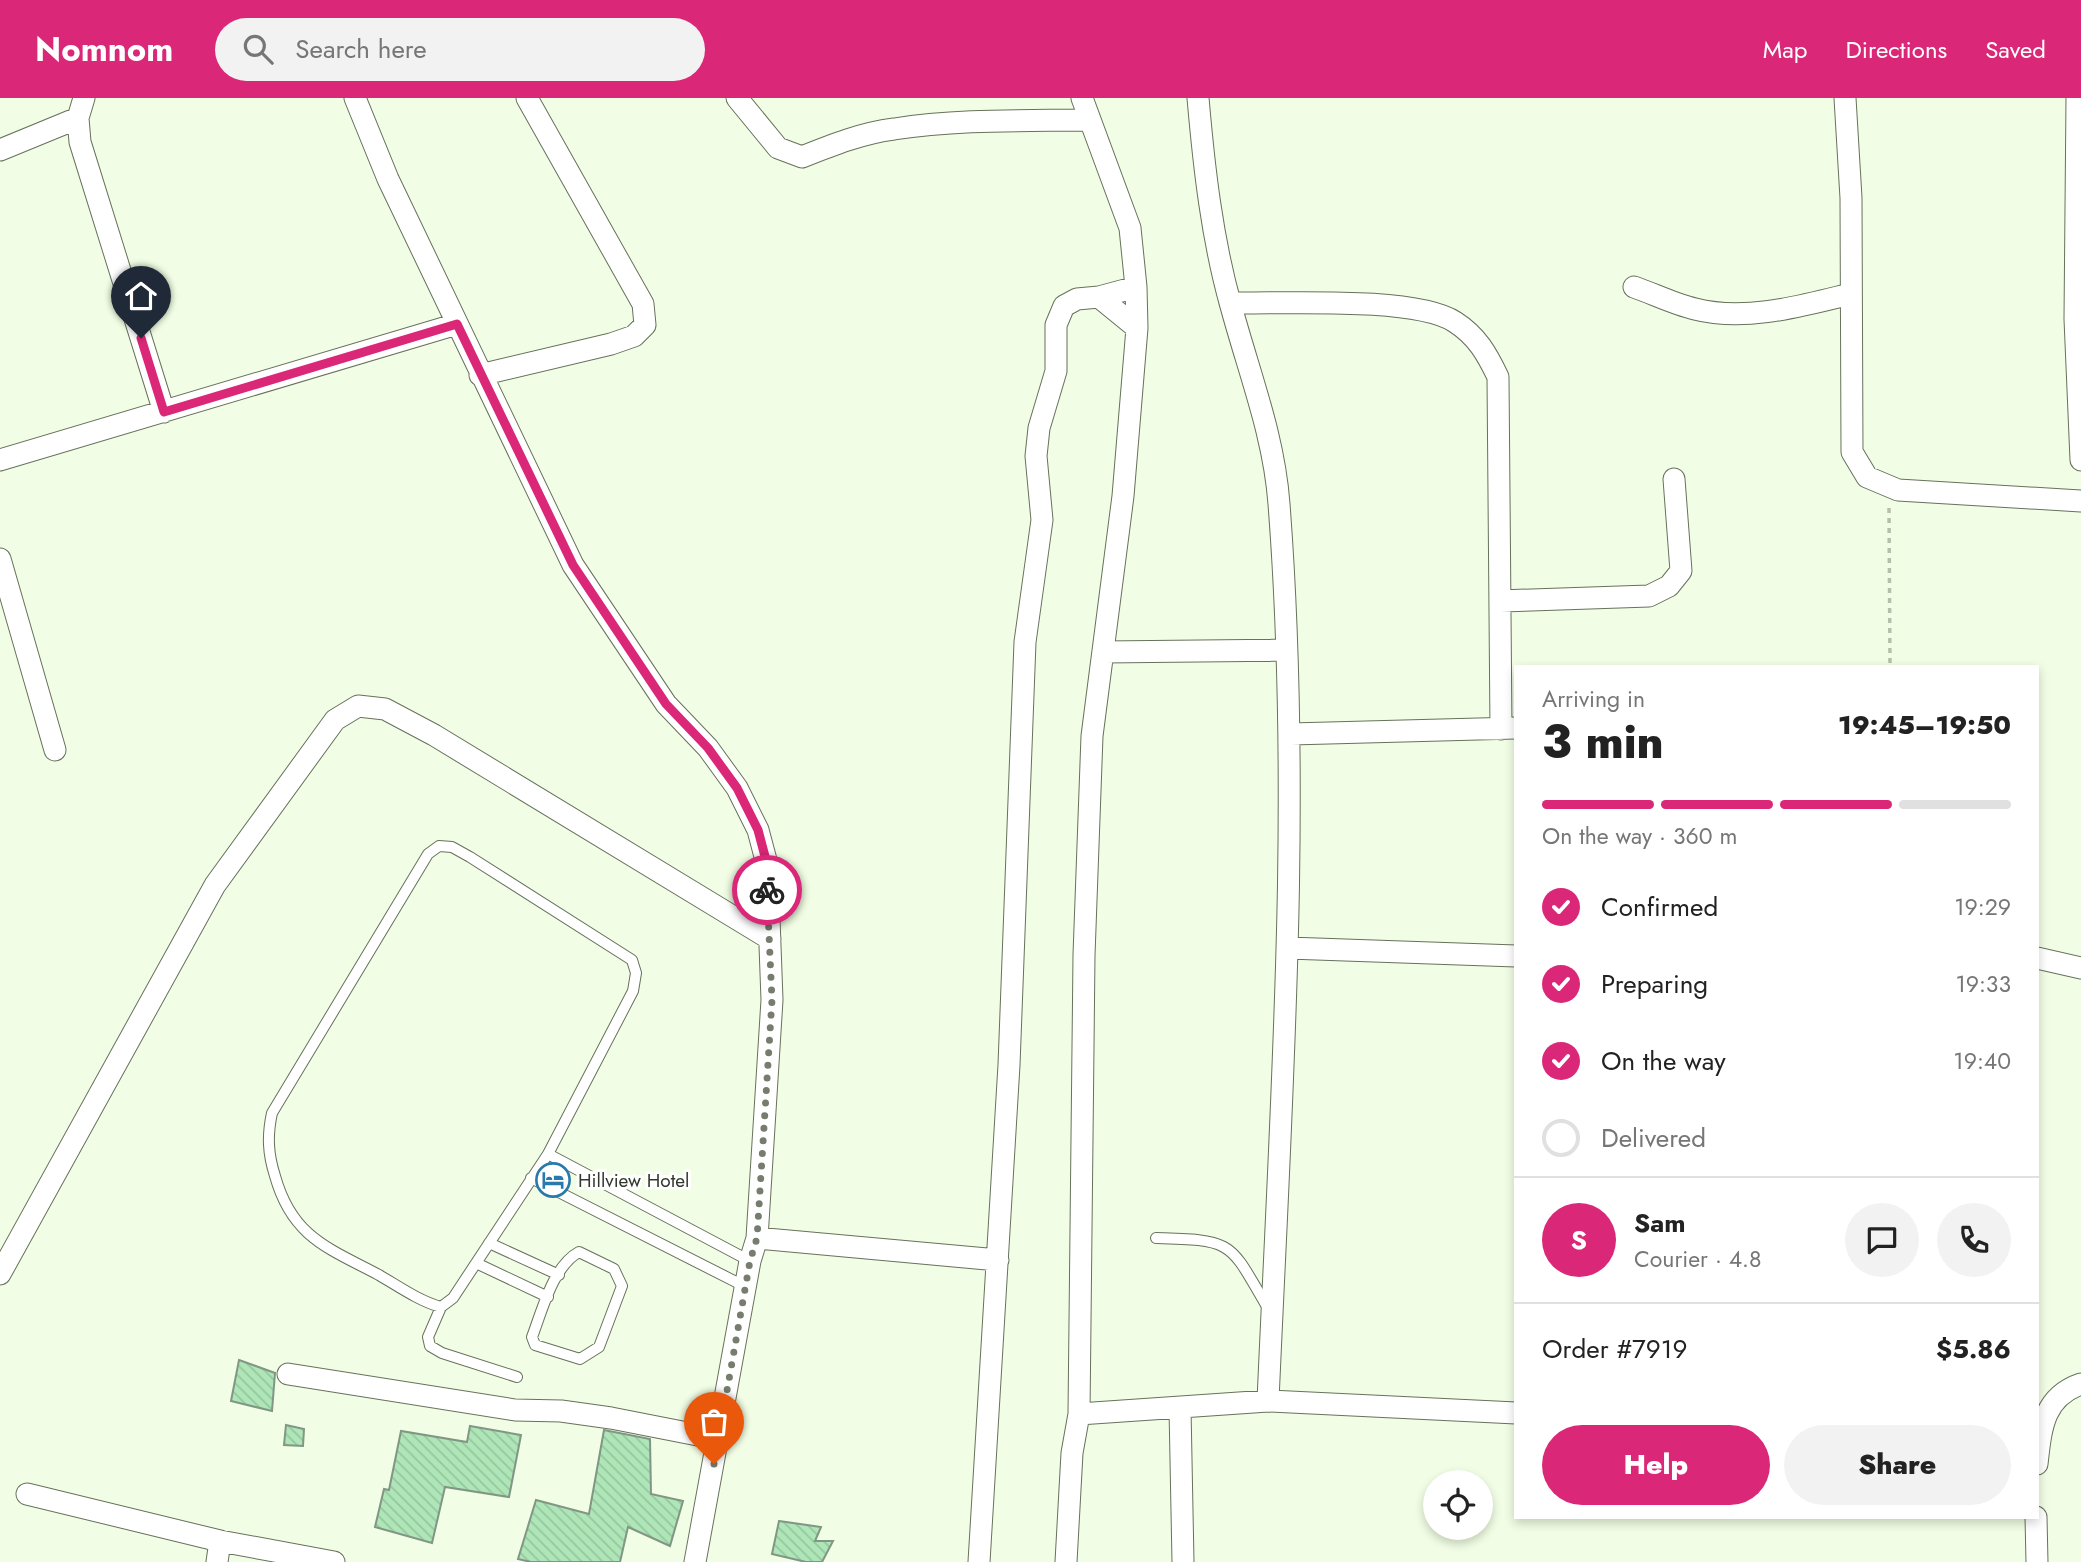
<!DOCTYPE html>
<html lang="en">
<head>
<meta charset="utf-8">
<style>
	body { margin:0; font-family:Jost,sans-serif; background:#f2f2f2; color:#222; height:100vh; display:flex; flex-direction:column; font-size:26px; white-space:nowrap }
	* { box-sizing:border-box; margin:0 }
	p { font-size:23px; color:#767676 }
	.icon { flex:none; width:38px; height:38px; fill:none; stroke:currentColor; stroke-width:2; stroke-linecap:round; stroke-linejoin:round }
	.map { position:relative; flex:1; overflow:hidden }
	.sheet { position:absolute; left:1514px; top:567px; width:525px; height:854px; display:flex; flex-direction:column; background:#fff; border-radius:0px; box-shadow:0 4px 10px #0003 }
	.sheet>* { flex:none }
	.fabs { position:absolute; left:1423px; top:1372px; display:grid; gap:14px }
	.fabs a { display:grid; place-items:center; width:70px; height:70px; border-radius:50%; background:#fff; box-shadow:0 4px 10px #0003; font-size:35px }
	.pin { position:absolute; display:grid; place-items:center; width:60px; height:60px; color:#fff; margin:-72px -30px; border-radius:50% 50% 50% 0; rotate:-45deg; box-shadow:0 0 7px #0007 }
	.pin .icon { rotate:45deg }
	.courier { position:absolute; display:grid; place-items:center; width:70px; height:70px; margin:-35px; border:5px solid #db2777; border-radius:50%; background:#fff; color:#222; box-shadow:0 2px 9px #0007 }
	.headline em { font-style:normal; font-weight:800 }
	.headline div { display:flex; flex-direction:column-reverse }
	.headline { display:flex; align-items:center; justify-content:space-between; height:119px; padding:0 28px }
	h1 { font-size:46px; font-weight:800; line-height:52px }
	.bar { display:grid; grid-template-columns:repeat(4,1fr); gap:10px 7px; align-content:center; height:84px; padding:0 28px }
	.bar i { height:9px; border-radius:5px; background:#e0e0e0 }
	.bar .on { background:#db2777 }
	.bar p { grid-column:span 4 }
	.line { display:flex; align-items:center; gap:18px; padding:0 28px; border-top:2px solid #e0e0e0 }
	.line div { flex:1 }
	.round { display:grid; place-items:center; flex:none; width:74px; height:74px; border-radius:37px; background:#f2f2f2 }
	ol { padding:0 28px; list-style:none }
	li { display:flex; align-items:center; gap:21px; height:77px }
	li p { margin-inline-start:auto }
	li .icon { padding:7px; border-radius:50%; background:#db2777; color:#fff; stroke-width:4 }
	li:last-child { color:#767676 }
	li i { width:38px; height:38px; border:4px solid #e0e0e0; border-radius:50% }
	.action { display:flex; gap:14px; margin-top:auto; padding:14px 28px }
	.action a { flex:1; height:80px; border-radius:42px; background:#db2777; color:#fff; font-size:28px; font-weight:800; line-height:80px; text-align:center }
	.action a+a { background:#f2f2f2; color:#222 }
	header { display:flex; align-items:center; gap:42px; box-sizing:border-box; height:98px; padding:0 35px; background:#db2777; color:#fff }
	header strong { font-size:33px }
	nav { display:flex; gap:38px; margin-inline-start:auto; font-size:24px }
	.search { width:490px; height:63px; background:#f2f2f2; display:flex; align-items:center; gap:18px; box-sizing:border-box; padding:0 24px; border-radius:38px; color:#767676; font-size:26px }
	.map>svg:first-child { display:block }
	.building { fill:url(#building-back-hatch); stroke:#819684; stroke-width:2 }
	.lines { fill:none; stroke-linecap:round; stroke-linejoin:round }
	.service-casing { stroke:#67715c; stroke-width:12 }
	.minor-casing { stroke:#67715c; stroke-width:23 }
	.path { stroke:#b6bfab; stroke-width:3.5; stroke-dasharray:5 5; stroke-linecap:butt }
	.service { stroke:#fff; stroke-width:10 }
	.minor { stroke:#fff; stroke-width:21 }
	.done { stroke:#767d6e; stroke-width:7; stroke-dasharray:0 12.6 }
	.route { stroke:#db2777; stroke-width:9 }
	.labels { text-anchor:middle; stroke-width:6; stroke-linejoin:round; paint-order:stroke }
	.poi-label { font-size:19px; fill:#33382e; stroke:#fff; text-anchor:start }
</style>
</head>
<body>
<header>
<strong>Nomnom</strong>
<div class="search"><svg class="icon" aria-label="search" viewBox="0 0 24 24"><circle cx="10" cy="10" r="6"/><path d="M15 15l6 6"/></svg>Search here</div>
<nav><a>Map</a><a>Directions</a><a>Saved</a></nav>
</header>
<div class="map">
<svg width="2081" height="1464" viewBox="0 0 2081 1464">
	<defs>
		<pattern id="building-back-hatch" width="6" height="6" patternUnits="userSpaceOnUse" patternTransform="scale(1.75)"><rect width="6" height="6" fill="#aee6b8"/><path d="M-1 5l2 2M0 0l6 6M5-1l2 2" fill="none" stroke="#96c69e"/></pattern>
	</defs>
	<rect width="100%" height="100%" fill="#f1fde4"/>
	<!-- building -->
	<path class="building" d="M 239,1262 L 275,1275 L 272,1313 L 231,1303 Z
		M 286,1327 L 304,1331 L 303,1348 L 284,1347 Z
		M 470,1328 L 521,1337 L 509,1399 L 445,1389 L 432,1445 L 375,1429 L 384,1391 L 389,1392 L 401,1333 L 467,1344 Z
		M 604,1332 L 650,1341 L 651,1396 L 683,1403 L 670,1448 L 628,1429 L 620,1464 L 531,1464 L 518,1461 L 536,1402 L 589,1416 Z
		M 779,1423 L 821,1429 L 815,1443 L 833,1443 L 822,1464 L 806,1464 L 772,1456 Z"/>
	<g class="lines">
		<!-- service casing -->
		<g class="service-casing">
			<path id="service" d="M 439,748 L 452,749 L 470,759 L 632,862 L 636,875 L 633,893 L 548,1056 L 453,1200 L 441,1209 C 419,1203 398,1188 379,1177 C 328,1150 292,1139 275,1078 C 268,1056 267,1038 272,1015 L 428,756 Z
				M 548,1056 L 750,1163
				M 531,1080 L 746,1189
				M 1156,1140 C 1236,1142 1229,1144 1269,1212
				M 489,1145 L 559,1177
				M 579,1154 L 614,1171 L 622,1188 L 599,1249 L 580,1261 L 535,1247 L 532,1239 C 542,1213 553,1168 579,1154 Z
				M 476,1165 L 548,1199
				M 441,1209 L 428,1239 L 430,1248 L 442,1255 L 517,1279"/>
		</g>
		<!-- minor casing -->
		<g class="minor-casing">
			<path id="minor" d="M 84,0 L 78,20 L 80,44 L 164,314
				M 355,0 L 388,81 L 573,467 L 666,606 L 708,650 L 737,690 L 758,732 L 767,766 L 772,902 L 757,1140 L 750,1163 L 695,1464
				M 737,0 L 778,50 L 802,59 C 832,47 862,35 894,31 C 957,21 1025,23 1088,22
				M 1198,0 C 1204,69 1212,141 1231,208 C 1249,275 1274,337 1279,406 C 1302,705 1281,1004 1268,1303
				M 1845,0 L 1851,100 L 1852,354 L 1867,379 L 1898,392 L 2081,403
				M 2077,0 L 2075,221 L 2081,362
				M 0,52 L 78,20
				M 1634,189 C 1654,196 1674,206 1695,211 C 1745,224 1801,208 1850,196
				M 1099,199 L 1137,230
				M 1230,205 C 1282,206 1415,198 1455,224 C 1477,238 1487,256 1498,279 L 1501,631
				M 480,277 L 611,246 L 634,238 L 645,227 L 643,206 L 527,0
				M 0,362 L 457,226
				M 0,461 L 55,652
				M 1500,503 L 1649,498 L 1669,488 L 1681,473 L 1674,381
				M 1103,554 L 1285,552
				M 1291,636 L 1516,630
				M 1288,850 L 1516,858
				M 2037,860 L 2081,870
				M 757,1140 L 998,1162
				M 0,1176 L 215,787 L 335,622 L 358,608 L 385,611 L 434,637 L 770,841
				M 288,1276 L 515,1312 L 561,1313 L 611,1320 L 718,1341
				M 1180,1310 L 1183,1464
				M 1079,1316 L 1268,1303 L 1516,1315
				M 2037,1366 C 2041,1331 2043,1299 2081,1286
				M 27,1396 L 220,1443 L 334,1464
				M 2036,1419 L 2037,1464
				M 217,1464 L 220,1443
				M 979,1464 L 1009,967 L 1025,544 L 1042,422 L 1036,358 L 1039,330 L 1056,273 L 1056,227 L 1064,208 L 1077,201 L 1099,199 L 1136,189
				M 1066,1464 L 1072,1355 L 1079,1316 L 1084,857 L 1092,638 L 1123,398 L 1137,230 L 1136,189 L 1130,130 L 1082,0"/>
		</g>
		<!-- path -->
		<path class="path" d="M 1889,410 L 1890,569"/>
		<!-- service -->
		<use href="#service" class="service"/>
		<!-- minor -->
		<use href="#minor" class="minor"/>
	</g>
	<g class="lines">
		<!-- done -->
		<path class="done" d="M 714,1366 L 750,1163 L 757,1140 L 772,902 L 767,792"/>
		<!-- route -->
		<path class="route" d="M 141,240 L 164,314 L 457,226 L 573,467 L 666,606 L 708,650 L 737,690 L 758,732 L 767,766 L 767,792"/>
	</g>
	<!-- icons -->
	<defs>
		<g id="hotel-ring" transform="scale(1.75)"><circle r="9.5" fill="#fff" stroke="#277aab" stroke-width="1.5"/><path d="M-6-4.5h1.5V1H6V5H4.5V3h-9V5H-6ZM-4 0a1.8 1.8 0 1 1 3.6 0ZM.5 0V-2.5h3Q6-2.5 6 0Z" fill="#277aab"/></g>
	</defs>
	<g fill-rule="evenodd">
		<use href="#hotel-ring" x="553" y="1082"/>
	</g>
	<g class="labels">
		<!-- poi labels -->
		<g class="poi-label">
			<text x="578" y="1089">Hillview Hotel</text>
		</g>
	</g>
</svg>
<div class="fabs">
<a><svg class="icon" aria-label="locate" viewBox="0 0 24 24"><circle cx="12" cy="12" r="6"/><path d="M12 2v4M12 18v4M2 12h4M18 12h4"/></svg></a>
</div>
<div class="pin" style="left:714px;top:1366px;background:#ea580c"><svg class="icon" aria-label="bag" viewBox="0 0 24 24"><path d="M5 8h14l-1 12H6zM9 8a3 3 0 0 1 6 0"/></svg></div>
<div class="pin" style="left:141px;top:240px;background:#1f2937"><svg class="icon" aria-label="home" viewBox="0 0 24 24"><path d="M3 11l9-7 9 7M6 9v11h12V9"/></svg></div>
<div class="courier" style="left:767px;top:792px"><svg class="icon" aria-label="bike" viewBox="0 0 24 24"><circle cx="6" cy="16" r="4"/><circle cx="18" cy="16" r="4"/><path d="M6 16l4-8h5l3 8M10 8l3 8H6M13 5h3"/></svg></div>
<section class="sheet">
<div class="headline"><div><h1>3 min</h1><p>Arriving in</p></div><em>19:45–19:50</em></div>
<div class="bar"><i class="on"></i><i class="on"></i><i class="on"></i><i></i><p>On the way · 360 m</p></div>
<ol>
<li><svg class="icon" aria-label="check" viewBox="0 0 24 24"><path d="M5 12l5 5 9-10"/></svg>Confirmed<p>19:29</p></li>
<li><svg class="icon" aria-label="check" viewBox="0 0 24 24"><path d="M5 12l5 5 9-10"/></svg>Preparing<p>19:33</p></li>
<li><svg class="icon" aria-label="check" viewBox="0 0 24 24"><path d="M5 12l5 5 9-10"/></svg>On the way<p>19:40</p></li>
<li><i></i>Delivered</li>
</ol>
<div class="line" style="height:126px"><b class="round" style="background:#db2777;color:#fff">S</b><div><b>Sam</b><p>Courier · 4.8</p></div><a class="round"><svg class="icon" aria-label="chat" viewBox="0 0 24 24"><path d="M4 5h16v11H9l-5 4z"/></svg></a><a class="round"><svg class="icon" aria-label="phone" viewBox="0 0 24 24"><path d="M5 4h4l2 5-3 2q2 4 5 5l2-3 5 2v4C11 20 4 13 5 4z"/></svg></a></div>
<div class="line" style="height:91px"><div>Order #7919</div><b>$5.86</b></div>
<div class="action"><a>Help</a><a>Share</a></div>
</section>
</div>
</body>
</html>
